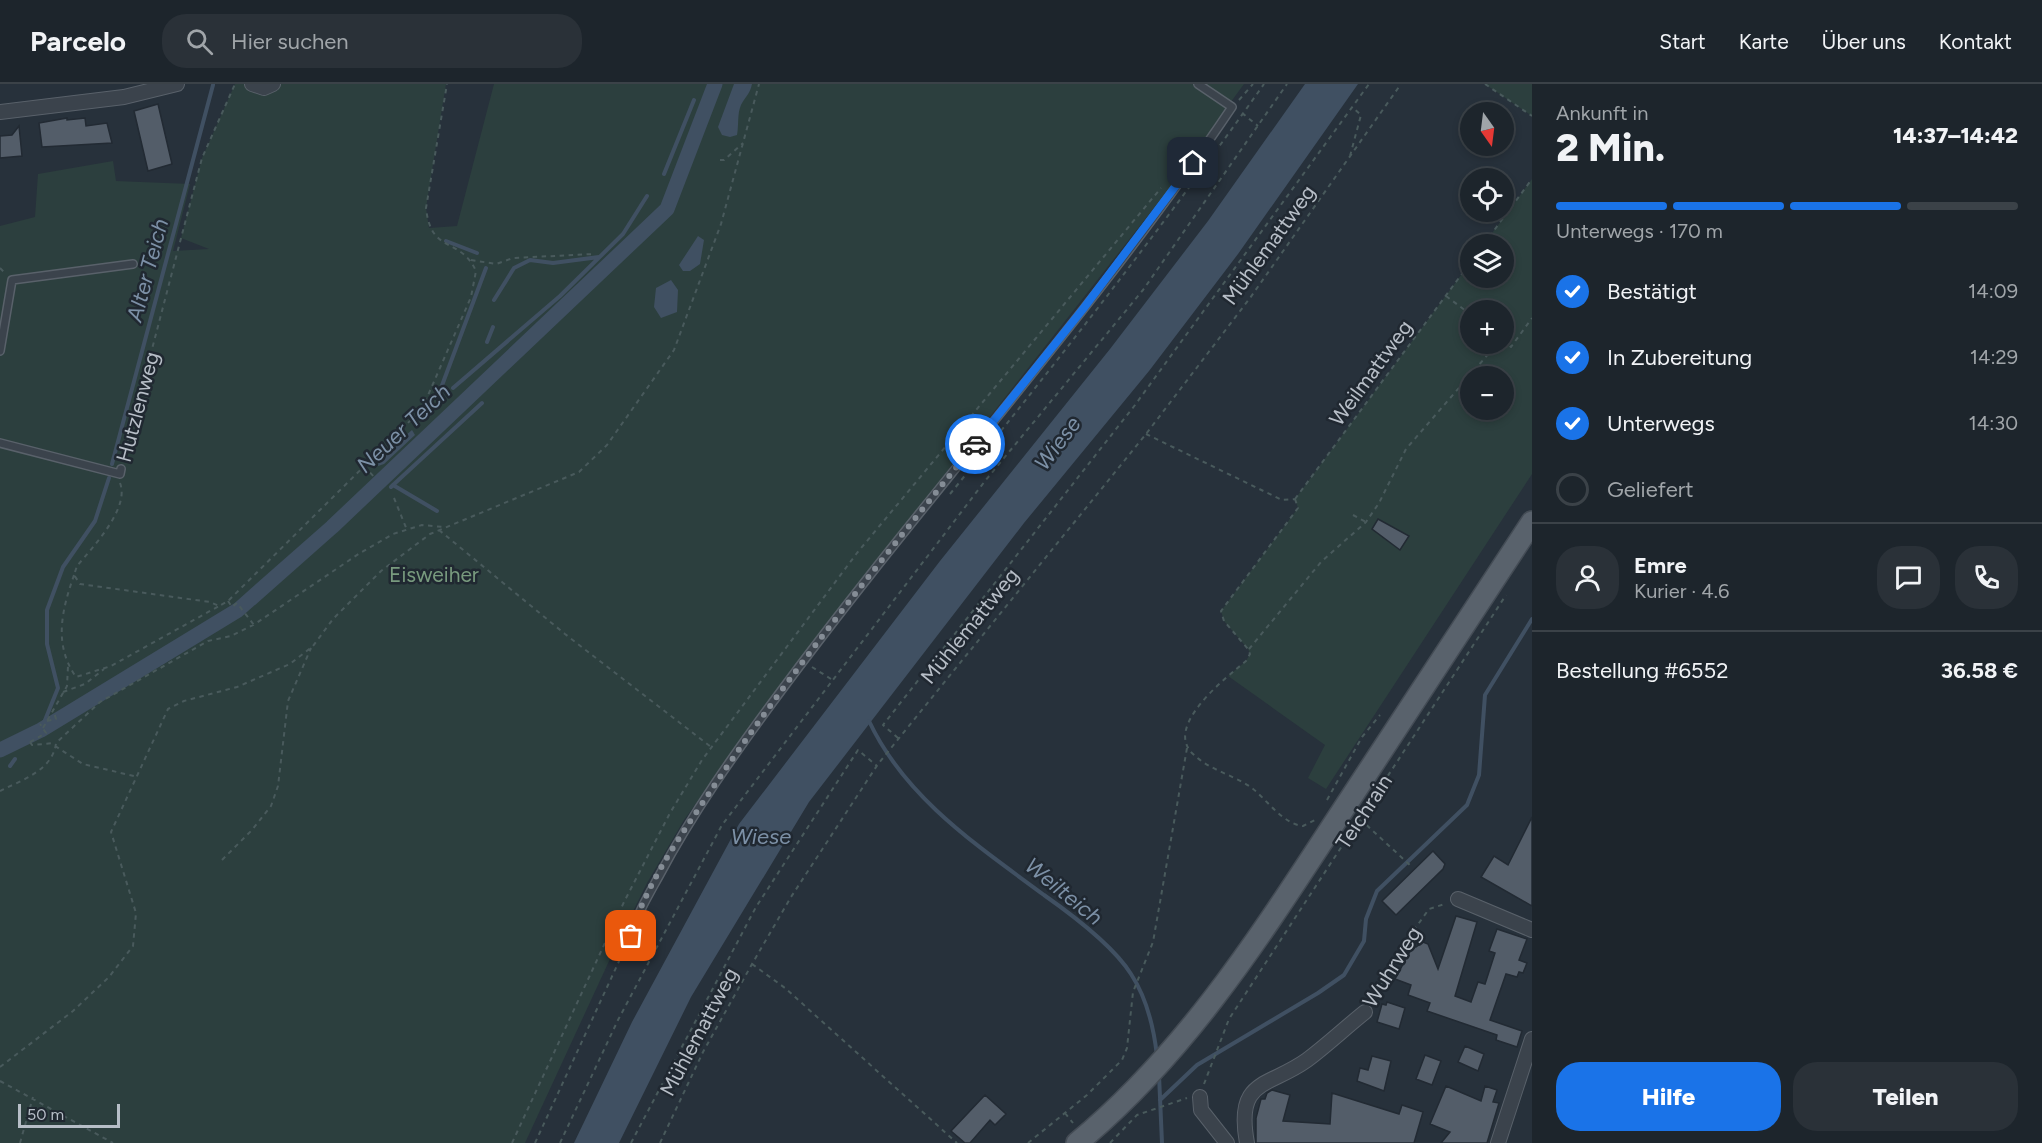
<!DOCTYPE html>
<html lang="de">
<head>
<meta charset="utf-8">
<style>
	body { margin:0; font-family:Figtree,sans-serif; background:#2a3138; color:#f1f3f6; height:100vh; display:flex; flex-direction:column; font-size:22px; white-space:nowrap }
	* { box-sizing:border-box; margin:0 }
	p { font-size:20px; color:#a0a5a9 }
	.icon { flex:none; width:33px; height:33px; fill:none; stroke:currentColor; stroke-width:2; stroke-linecap:round; stroke-linejoin:round }
	.map { position:relative; flex:1; overflow:hidden }
	.drawer { display:flex; flex-direction:column; background:#1d252c; width:510px }
	.drawer>* { flex:none }
	.needle { width:39px; rotate:166deg }
	.fabs { position:absolute; left:1460px; top:18px; display:grid; gap:12px }
	.fabs a { display:grid; place-items:center; width:54px; height:54px; border-radius:50%; background:#1d252c; box-shadow:0 3px 9px #0003,0 0 0 2px #3b4248; font-size:30px }
	.scale { position:absolute; left:18px; bottom:15px; width:102px; box-sizing:border-box; padding-left:6px; border:3px solid #b7bec7; border-top:0; font-size:16px; line-height:21px; white-space:nowrap; color:#b7bec7; -webkit-text-stroke:4px #202831; paint-order:stroke }
	.pin { position:absolute; display:grid; place-items:center; width:51px; height:51px; color:#fff; margin:-26px; border-radius:12px; box-shadow:0 3px 9px #0006 }
	.courier { position:absolute; display:grid; place-items:center; width:60px; height:60px; margin:-30px; border:4px solid #1a73e8; border-radius:50%; background:#fff; color:#222; box-shadow:0 2px 8px #0007 }
	.headline em { font-style:normal; font-weight:800 }
	.headline div { display:flex; flex-direction:column-reverse }
	.headline { display:flex; align-items:center; justify-content:space-between; height:102px; padding:0 24px }
	h1 { font-size:39px; font-weight:800; line-height:45px }
	.bar { display:grid; grid-template-columns:repeat(4,1fr); gap:9px 6px; align-content:center; height:72px; padding:0 24px }
	.bar i { height:8px; border-radius:4px; background:#3b4248 }
	.bar .on { background:#1a73e8 }
	.bar p { grid-column:span 4 }
	.line { display:flex; align-items:center; gap:15px; padding:0 24px; border-top:2px solid #3b4248 }
	.line div { flex:1 }
	.round { display:grid; place-items:center; flex:none; width:63px; height:63px; border-radius:24px; background:#2a3138 }
	ol { padding:0 24px; list-style:none }
	li { display:flex; align-items:center; gap:18px; height:66px }
	li p { margin-inline-start:auto }
	li .icon { padding:6px; border-radius:50%; background:#1a73e8; color:#fff; stroke-width:4 }
	li:last-child { color:#a0a5a9 }
	li i { width:33px; height:33px; border:3px solid #3b4248; border-radius:50% }
	.cta { display:flex; gap:12px; margin-top:auto; padding:12px 24px }
	.cta a { flex:1; height:69px; border-radius:24px; background:#1a73e8; color:#fff; font-size:24px; font-weight:800; line-height:69px; text-align:center }
	.cta a+a { background:#2a3138; color:#f1f3f6 }
	header { display:flex; align-items:center; gap:36px; box-sizing:border-box; height:84px; padding:0 30px; background:#1d252c; border-bottom:2px solid #3b4248 }
	header strong { font-size:28px }
	nav { display:flex; gap:33px; margin-inline-start:auto; font-size:21px }
	.search { width:420px; height:54px; background:#2a3138; display:flex; align-items:center; gap:15px; box-sizing:border-box; padding:0 21px; border-radius:24px; color:#a0a5a9; font-size:22px }
	main { display:flex; flex:1; min-height:0 }
	.map>svg:first-child { display:block }
	.green { fill:#2c3f3e; fill-rule:evenodd }
	.water { fill:#405062 }
	.lines { fill:none; stroke-linecap:round; stroke-linejoin:round }
	.stream { stroke:#405062; stroke-width:4 }
	.canal { stroke:#405062; stroke-width:15 }
	.building { fill:#535d69; stroke:#222a33; stroke-width:1.5 }
	.service-casing { stroke:#59616a; stroke-width:10 }
	.minor-casing { stroke:#59616a; stroke-width:16 }
	.primary-casing { stroke:#444c55; stroke-width:24 }
	.path { stroke:#495a5c; stroke-width:2; stroke-dasharray:4.5 4.5; stroke-linecap:butt }
	.service { stroke:#3b434c; stroke-width:7 }
	.minor { stroke:#3b434c; stroke-width:14 }
	.primary { stroke:#59626c; stroke-width:21 }
	.done { stroke:#858d96; stroke-width:6; stroke-dasharray:0 10.8 }
	.route { stroke:#1a73e8; stroke-width:8 }
	.labels { text-anchor:middle; stroke-width:5; stroke-linejoin:round; paint-order:stroke }
	.street-label { font-size:21px; fill:#b7bec7; stroke:#202831 }
	.park-label { font-size:21px; fill:#789a7e; stroke:#202831 }
	.water-label { font-size:22px; font-style:italic; fill:#7c90a6; stroke:#202831 }
</style>
</head>
<body>
<header>
<strong>Parcelo</strong>
<div class="search"><svg class="icon" aria-label="search" viewBox="0 0 24 24"><circle cx="10" cy="10" r="6"/><path d="M15 15l6 6"/></svg>Hier suchen</div>
<nav><a>Start</a><a>Karte</a><a>Über uns</a><a>Kontakt</a></nav>
</header>
<main>
<div class="map">
<svg width="1532" height="1059" viewBox="0 0 1532 1059">
	<rect width="100%" height="100%" fill="#27313b"/>
	<!-- green -->
	<path class="green" d="M 235,0 L 446,0 L 426,124 L 429,144 L 457,142 L 494,0 L 1244,0 L 1211,45 L 1216,49 L 1168,106 L 806,567 L 684,736 L 647,799 L 616,862 L 525,1059 L 0,1059 L 0,142 L 35,133 L 38,90 L 113,77 L 116,97 L 190,100 L 173,167 L 209,165 L 181,154 L 202,74 Z
		M 1485,0 L 1532,0 L 1532,32 Z
		M 1532,95 L 1532,390 L 1326,705 L 1308,694 L 1325,661 L 1228,592 L 1246,577 L 1250,570 L 1248,565 L 1224,537 L 1221,527 L 1298,424 L 1295,415 L 1470,179 L 1470,194 L 1503,194 L 1503,160 L 1484,160 ZM 1470,226 L 1503,226 L 1503,260 L 1470,260 ZM 1470,292 L 1503,292 L 1503,326 L 1470,326 Z"/>
	<!-- water -->
	<path class="water" d="M 734,0 L 752,0 C 750,10 745,13 741,21 C 737,30 739,41 737,51 L 730,53 L 722,51 L 718,43 Z
		M 1305,0 L 1358,0 L 1238,170 L 1149,287 L 1024,439 L 809,718 L 691,913 L 619,1059 L 574,1059 L 632,938 L 739,740 L 940,477 L 1110,265 L 1208,137 Z
		M 698,152 L 704,156 L 700,180 L 690,187 L 683,187 L 679,181 Z
		M 671,196 L 678,206 L 677,228 L 661,234 L 654,223 L 656,204 Z
		M 412,346 L 415,351 L 384,380 L 378,382 L 379,374 Z"/>
	<g class="lines">
		<!-- stream -->
		<path class="stream" d="M 664,90 L 694,16
			M 446,157 L 477,169
			M 494,216 L 514,184 L 530,176 L 553,179 L 599,173
			M 487,258 L 493,243
			M 453,304 L 560,212 L 623,150 L 647,112
			M 438,312 L 486,184
			M 112,380 L 213,1
			M 393,401 L 482,319
			M 391,403 L 393,401 L 437,427
			M 869,637 C 905,714 978,762 1044,811 C 1071,830 1114,863 1131,890 C 1146,913 1154,945 1157,972
			M 41,646 L 58,604 L 47,560 L 47,526 L 63,483 L 95,437 L 109,394
			M 10,682 L 15,675
			M 1159,991 L 1162,1059
			M 1160,1016 L 1197,981 L 1318,909 L 1344,891 L 1364,857 L 1366,835 L 1377,807 L 1467,721 L 1479,691 L 1485,611 L 1532,535"/>
		<!-- canal -->
		<path class="canal" d="M 0,666 L 41,646 L 238,526 L 332,443 L 667,125 L 715,0"/>
	</g>
	<!-- building -->
	<path class="building" d="M 158,20 L 172,80 L 148,87 L 134,27 Z
		M 67,34 L 67,36 L 85,34 L 86,42 L 107,39 L 112,59 L 42,63 L 39,39 Z
		M 19,42 L 22,72 L 0,74 L 0,52 L 12,51 Z
		M 1378,435 L 1409,452 L 1400,466 L 1372,445 Z
		M 1532,733 L 1532,822 L 1481,793 L 1494,772 L 1508,781 Z
		M 1433,767 L 1445,780 L 1443,785 L 1396,831 L 1382,817 Z
		M 1456,832 L 1477,838 L 1455,912 L 1471,918 L 1478,898 L 1485,900 L 1495,869 L 1489,867 L 1497,845 L 1527,855 L 1519,876 L 1527,879 L 1523,889 L 1519,888 L 1517,893 L 1506,890 L 1490,936 L 1522,947 L 1517,963 L 1496,956 L 1497,951 L 1427,927 L 1430,919 L 1408,911 L 1411,901 L 1395,895 L 1413,862 L 1416,863 L 1423,858 L 1428,860 L 1438,885 Z
		M 1387,918 L 1405,924 L 1399,945 L 1377,938 L 1382,920 L 1386,921 Z
		M 1465,962 L 1484,970 L 1478,987 L 1458,978 Z
		M 1425,971 L 1441,977 L 1432,1001 L 1416,995 Z
		M 1372,972 L 1391,977 L 1384,1007 L 1357,997 L 1360,984 L 1368,986 Z
		M 1446,1002 L 1481,1017 L 1485,1002 L 1497,1006 L 1493,1018 L 1499,1019 L 1487,1059 L 1441,1059 L 1450,1048 L 1430,1040 Z
		M 1272,1006 L 1290,1011 L 1283,1037 L 1330,1040 L 1332,1009 L 1399,1030 L 1402,1021 L 1423,1028 L 1414,1059 L 1256,1059 L 1256,1034 L 1261,1015 L 1265,1015 L 1267,1009 Z
		M 985,1011 L 1006,1030 L 995,1041 L 990,1036 L 970,1059 L 965,1059 L 951,1047 Z"/>
	<g class="lines">
		<!-- service casing -->
		<g class="service-casing">
			<path id="service" d="M 0,267 L 12,196 L 133,180
				M 0,359 L 120,390 L 121,385
				M 631,852 C 637,830 648,812 659,792 C 693,728 735,669 778,611 C 925,412 1094,228 1232,23 L 1198,0"/>
		</g>
		<!-- minor casing -->
		<g class="minor-casing">
			<path id="minor" d="M 252,0 L 264,4 L 273,0
				M 0,28 L 124,13 L 177,0
				M 1458,815 L 1532,846
				M 1200,1013 L 1201,1026 L 1227,1059
				M 1247,1059 C 1235,994 1268,1004 1307,976 C 1327,961 1345,944 1365,928
				M 1498,1059 L 1532,955"/>
		</g>
		<!-- primary casing -->
		<g class="primary-casing">
			<path id="primary" d="M 1077,1059 C 1185,970 1259,854 1335,738 C 1401,638 1466,538 1532,438"/>
		</g>
		<!-- path -->
		<path class="path" d="M 1485,0 L 1532,32
			M 1239,16 L 1253,0
			M 1242,29 L 1258,42
			M 1350,72 L 1361,31 L 1353,24
			M 720,76 L 724,76 L 743,59
			M 1484,160 L 1532,95
			M 471,176 L 496,180 L 513,174 L 594,170
			M 0,184 L 6,190
			M 1446,212 L 1470,230
			M 1503,256 L 1511,263 L 1532,234
			M 1146,350 L 1282,416 L 1295,415
			M 123,376 L 202,74 L 235,0
			M 364,382 L 376,395
			M 120,399 C 130,424 93,463 77,482 L 74,491 L 80,500 L 210,518 L 219,522 L 228,517 L 422,325 L 471,213 L 476,187 C 460,152 431,171 426,124 L 447,0
			M 950,410 C 1059,276 1164,141 1264,0
			M 394,414 L 407,446
			M 1295,415 L 1298,424 L 1221,527 L 1224,537 L 1248,565 L 1250,570 L 1246,577 C 1227,593 1163,642 1193,670 C 1209,686 1234,691 1252,704 C 1267,716 1283,740 1303,742 L 1315,736
			M 1295,415 L 1470,179
			M 1353,431 L 1366,438
			M 439,446 L 565,550 L 711,663
			M 74,491 C 62,526 53,560 76,593 L 111,582 L 219,522
			M 228,517 L 232,523 L 237,519 L 254,541
			M 1249,565 L 1321,478 L 1366,438 L 1379,419 L 1406,365 L 1497,260
			M 812,583 L 831,595
			M 63,608 L 85,600 L 104,585
			M 47,637 L 56,635 L 53,625
			M 43,644 L 67,602 L 68,582
			M 898,654 L 883,641 L 1135,321 L 1369,0
			M 30,658 L 46,649 L 40,640
			M 30,658 L 32,661 L 55,659
			M 55,662 L 83,680 L 138,693
			M 0,707 C 22,696 53,686 56,659 L 100,618 L 208,557 L 231,552 L 255,540 L 360,469 L 393,450 L 422,441 L 443,443
			M 1327,716 L 1362,653 L 1380,631
			M 1360,735 L 1412,783
			M 222,776 L 252,746 L 271,722 L 278,702 L 288,617 L 311,564
			M 752,880 L 785,904 L 957,1059
			M 1372,916 L 1409,853 L 1429,825 L 1445,820
			M 0,983 L 73,927 L 109,893 L 133,862 L 136,829 L 111,748 L 168,625 L 184,617 L 237,603 L 290,580 L 313,562 L 333,535 L 381,487 L 430,450 L 579,388 L 607,361 L 674,266 L 721,140 L 759,0
			M 0,997 L 113,1059
			M 1204,1000 L 1229,935 L 1506,511
			M 1065,1029 L 1073,1039
			M 20,1059 L 33,1013
			M 512,1059 L 624,818 L 670,729 L 702,676 L 857,469 L 1161,104
			M 535,1059 L 627,860
			M 560,1059 L 618,936 L 722,741 L 985,397 L 1143,206 L 1287,0
			M 631,1059 L 756,823 L 858,666 L 877,682
			M 660,1059 L 703,968 L 752,880 L 791,813 L 878,680 L 1146,350 L 1250,214 L 1401,0
			M 1028,1059 L 1087,1011 L 1122,976 L 1127,964 L 1133,908 L 1153,858 L 1187,664
			M 1110,1059 L 1137,1031 L 1187,1014"/>
		<!-- service -->
		<use href="#service" class="service"/>
		<!-- minor -->
		<use href="#minor" class="minor"/>
		<!-- primary -->
		<use href="#primary" class="primary"/>
	</g>
	<g class="lines">
		<!-- done -->
		<path class="done" d="M 631,852 C 645,800 684,747 714,702 C 794,583 885,472 975,360"/>
		<!-- route -->
		<path class="route" d="M 975,360 L 1083,225 L 1193,79"/>
	</g>
	<g class="labels">
		<!-- street labels -->
		<g class="street-label">
			<text transform="translate(1269 161) rotate(-54)" y="7">Mühlemattweg</text>
			<text transform="translate(1371 289) rotate(-54)" y="7">Weilmattweg</text>
			<text transform="translate(138 323) rotate(-75)" y="7">Hutzlenweg</text>
			<text transform="translate(970 542) rotate(-51)" y="7">Mühlemattweg</text>
			<text transform="translate(1364 728) rotate(-57)" y="7">Teichrain</text>
			<text transform="translate(1392 883) rotate(-58)" y="7">Wuhrweg</text>
			<text transform="translate(699 948) rotate(-62)" y="7">Mühlemattweg</text>
		</g>
		<!-- park labels -->
		<g class="park-label">
			<text x="434" y="498">Eisweiher</text>
		</g>
		<!-- water labels -->
		<g class="water-label">
			<text transform="translate(147 186) rotate(-75)" y="8">Alter Teich</text>
			<text transform="translate(403 344) rotate(-43)" y="8">Neuer Teich</text>
			<text transform="translate(1057 359) rotate(-53)" y="8">Wiese</text>
			<text x="761" y="760">Wiese</text>
			<text transform="translate(1064 807) rotate(39)" y="8">Weilteich</text>
		</g>
	</g>
</svg>
<div class="fabs">
<a><svg class="needle" viewBox="-14 -14 28 28"><path d="M0-13l5 13h-10z" fill="#e53935"/><path d="M0 13l5-13h-10z" fill="#a0a5a9"/></svg></a>
<a><svg class="icon" aria-label="locate" viewBox="0 0 24 24"><circle cx="12" cy="12" r="6"/><path d="M12 2v4M12 18v4M2 12h4M18 12h4"/></svg></a>
<a><svg class="icon" aria-label="layers" viewBox="0 0 24 24"><path d="M12 4l9 5-9 5-9-5zM3 14l9 5 9-5"/></svg></a>
<a>+</a>
<a>−</a>
</div>
<div class="scale">50 m</div>
<div class="pin" style="left:631px;top:852px;background:#ea580c"><svg class="icon" aria-label="bag" viewBox="0 0 24 24"><path d="M5 8h14l-1 12H6zM9 8a3 3 0 0 1 6 0"/></svg></div>
<div class="pin" style="left:1193px;top:79px;background:#1f2937"><svg class="icon" aria-label="home" viewBox="0 0 24 24"><path d="M3 11l9-7 9 7M6 9v11h12V9"/></svg></div>
<div class="courier" style="left:975px;top:360px"><svg class="icon" aria-label="car" viewBox="0 0 24 24"><path d="M5 17H2v-5l4-1 3-4h7l3 4 3 1v5h-3M9 17h6M6 11h13"/><circle cx="7" cy="17" r="2"/><circle cx="17" cy="17" r="2"/></svg></div>
</div>
<section class="drawer">
<div class="headline"><div><h1>2 Min.</h1><p>Ankunft in</p></div><em>14:37–14:42</em></div>
<div class="bar"><i class="on"></i><i class="on"></i><i class="on"></i><i></i><p>Unterwegs · 170 m</p></div>
<ol>
<li><svg class="icon" aria-label="check" viewBox="0 0 24 24"><path d="M5 12l5 5 9-10"/></svg>Bestätigt<p>14:09</p></li>
<li><svg class="icon" aria-label="check" viewBox="0 0 24 24"><path d="M5 12l5 5 9-10"/></svg>In Zubereitung<p>14:29</p></li>
<li><svg class="icon" aria-label="check" viewBox="0 0 24 24"><path d="M5 12l5 5 9-10"/></svg>Unterwegs<p>14:30</p></li>
<li><i></i>Geliefert</li>
</ol>
<div class="line" style="height:108px"><a class="round"><svg class="icon" aria-label="person" viewBox="0 0 24 24"><circle cx="12" cy="8" r="4"/><path d="M4 21q1-7 8-7t8 7"/></svg></a><div><b>Emre</b><p>Kurier · 4.6</p></div><a class="round"><svg class="icon" aria-label="chat" viewBox="0 0 24 24"><path d="M4 5h16v11H9l-5 4z"/></svg></a><a class="round"><svg class="icon" aria-label="phone" viewBox="0 0 24 24"><path d="M5 4h4l2 5-3 2q2 4 5 5l2-3 5 2v4C11 20 4 13 5 4z"/></svg></a></div>
<div class="line" style="height:78px"><div>Bestellung #6552</div><b>36.58 €</b></div>
<div class="cta"><a>Hilfe</a><a>Teilen</a></div>
</section>
</main>
</body>
</html>
